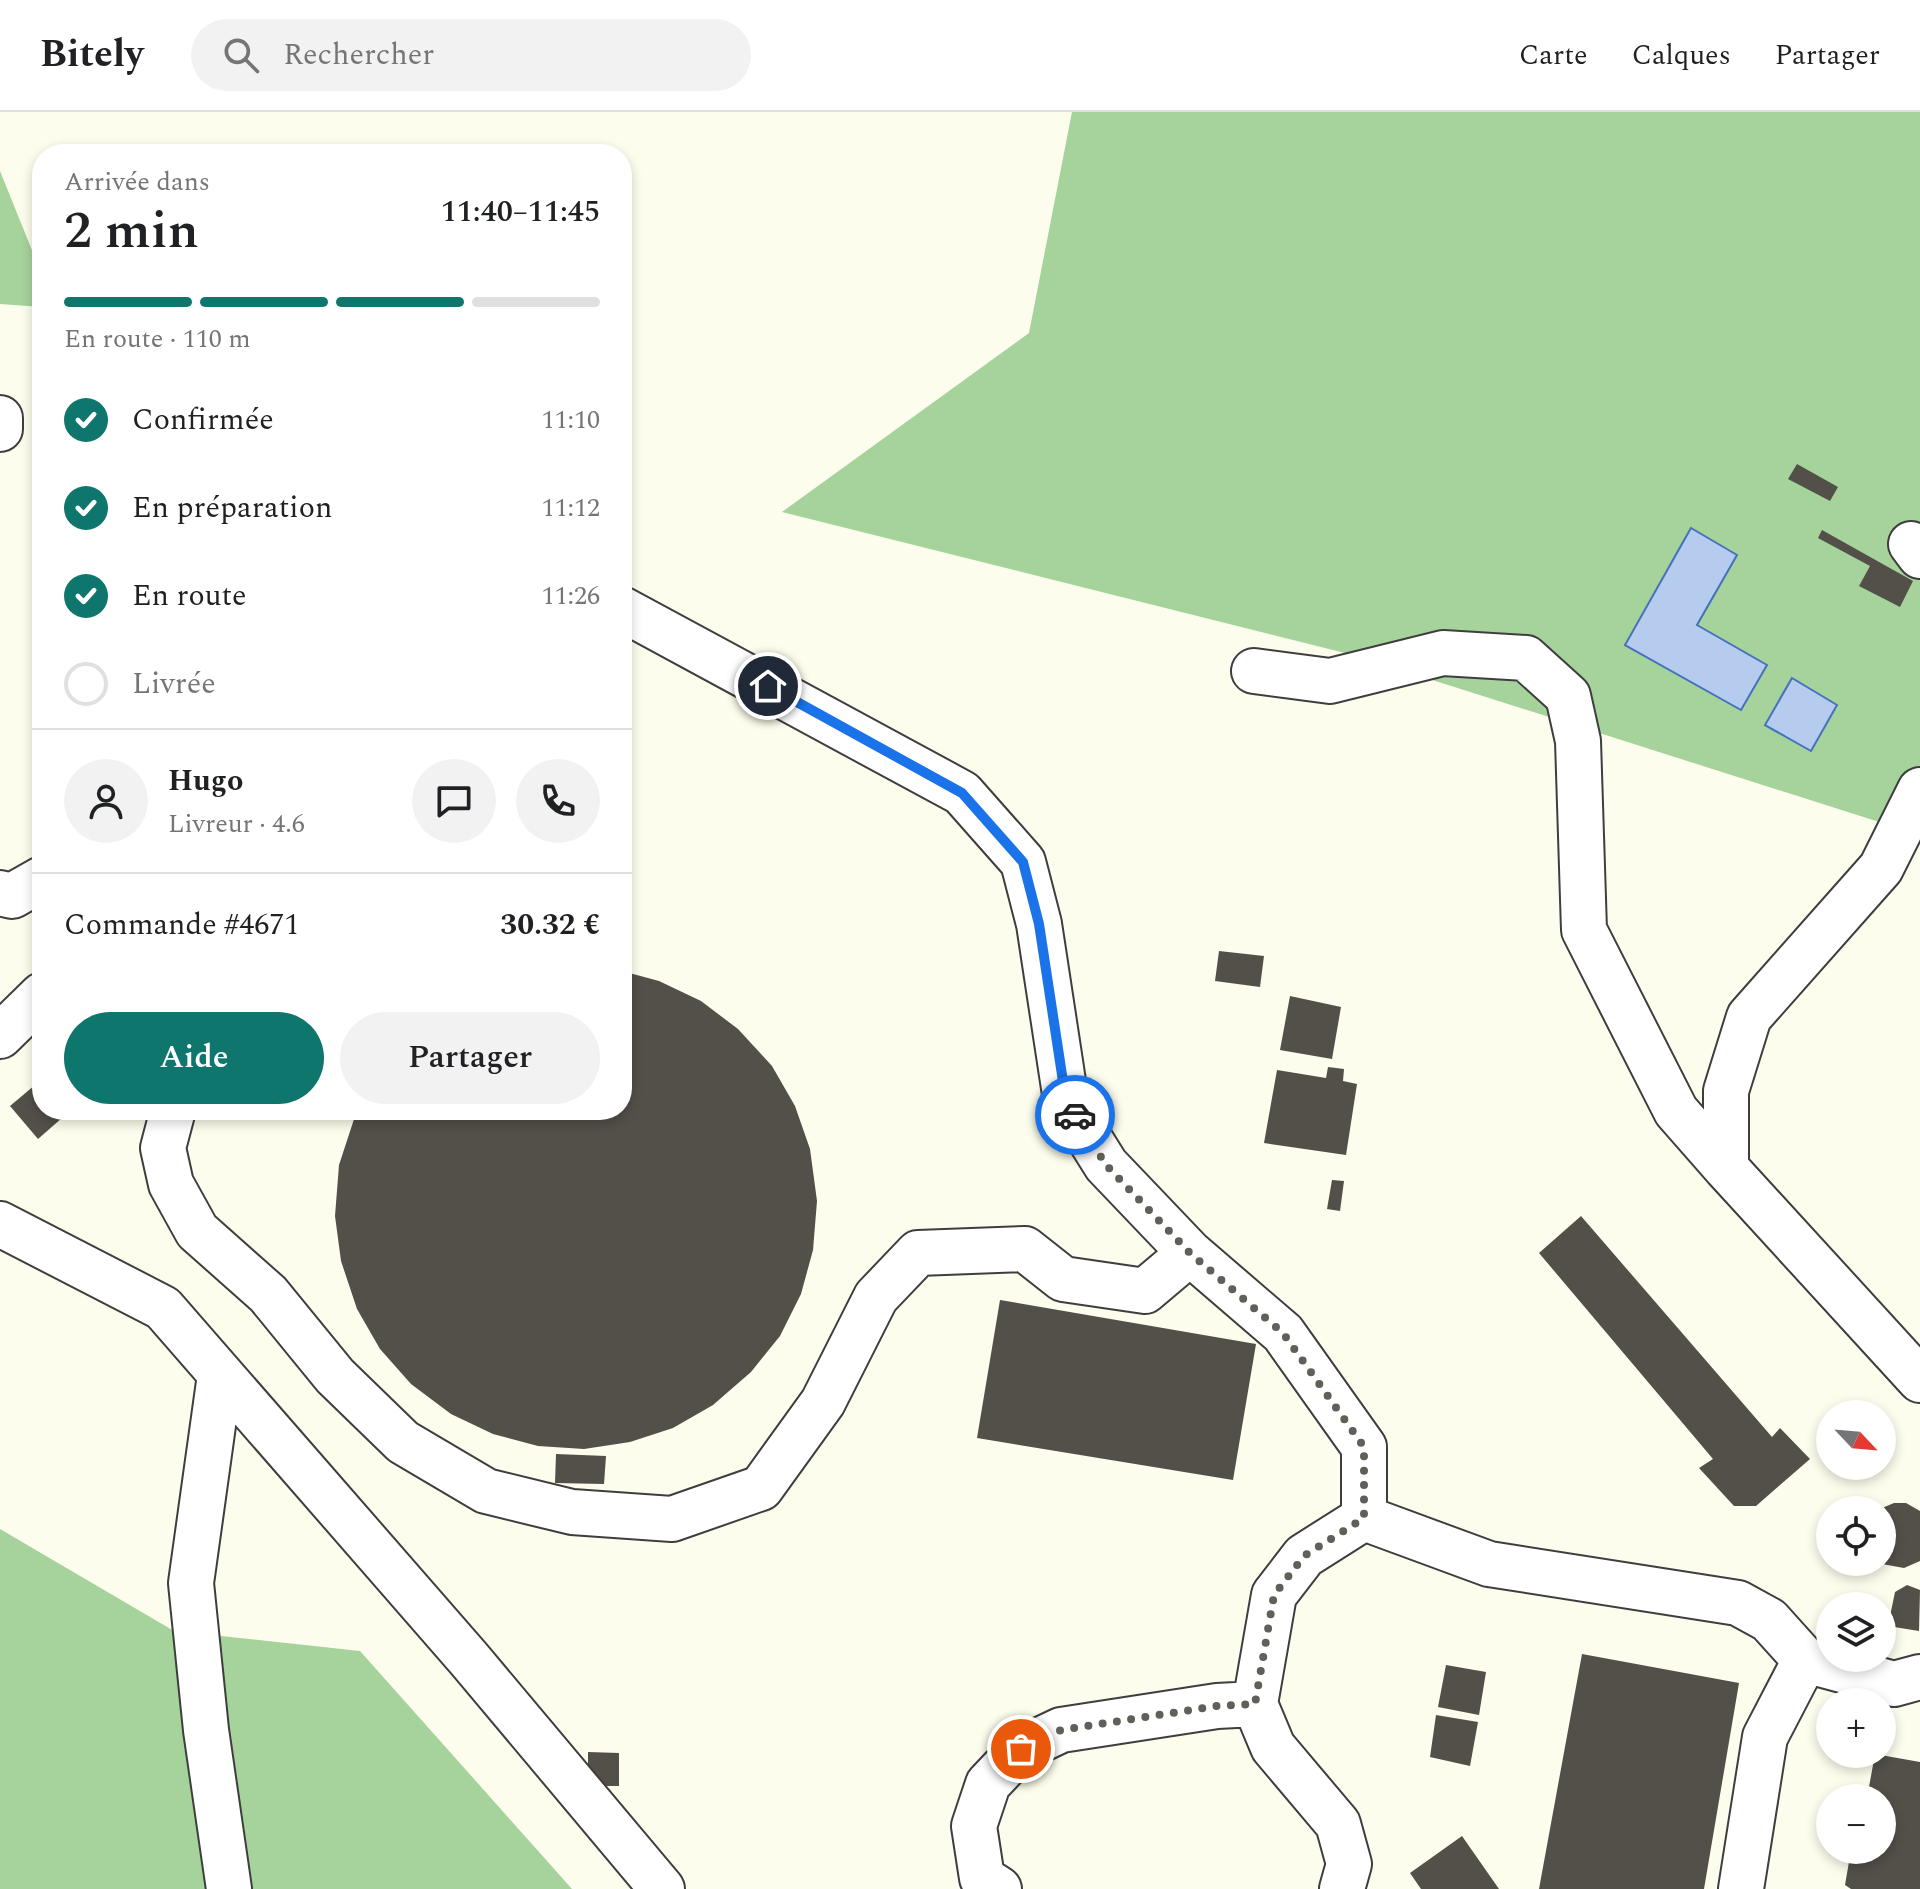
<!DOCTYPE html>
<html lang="fr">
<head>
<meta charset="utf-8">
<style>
	body { margin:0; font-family:Spectral,serif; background:#f2f2f2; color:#202124; height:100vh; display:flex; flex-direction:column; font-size:30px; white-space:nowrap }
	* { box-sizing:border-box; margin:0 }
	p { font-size:26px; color:#757577 }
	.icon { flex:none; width:44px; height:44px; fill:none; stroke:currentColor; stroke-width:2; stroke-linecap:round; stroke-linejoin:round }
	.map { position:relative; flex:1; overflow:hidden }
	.details { position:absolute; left:32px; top:32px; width:600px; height:976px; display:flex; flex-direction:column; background:#fff; border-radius:32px; box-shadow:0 4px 12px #0003 }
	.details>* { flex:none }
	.needle { width:52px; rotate:116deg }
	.controls { position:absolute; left:1816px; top:1288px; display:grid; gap:16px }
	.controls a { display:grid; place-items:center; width:80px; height:80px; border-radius:50%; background:#fff; box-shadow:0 4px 12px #0003; font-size:40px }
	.pin { position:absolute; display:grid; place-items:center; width:68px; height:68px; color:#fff; margin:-34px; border:4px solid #fff; border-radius:50%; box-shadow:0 2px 8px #0007 }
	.courier { position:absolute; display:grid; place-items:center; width:80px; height:80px; margin:-40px; border:6px solid #1a73e8; border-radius:50%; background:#fff; color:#222; box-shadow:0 2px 10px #0007 }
	.summary em { font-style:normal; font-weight:600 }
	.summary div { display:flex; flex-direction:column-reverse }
	.summary { display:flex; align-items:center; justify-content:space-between; height:136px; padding:0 32px }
	h1 { font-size:52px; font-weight:600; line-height:60px }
	.bar { display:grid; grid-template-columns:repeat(4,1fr); gap:12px 8px; align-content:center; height:96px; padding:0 32px }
	.bar i { height:10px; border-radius:6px; background:#e0e0e0 }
	.bar .current { background:#0f766e }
	.bar p { grid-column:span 4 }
	.line { display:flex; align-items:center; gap:20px; padding:0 32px; border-top:2px solid #e0e0e0 }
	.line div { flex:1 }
	.round { display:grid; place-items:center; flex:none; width:84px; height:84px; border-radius:42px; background:#f2f2f2 }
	ol { padding:0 32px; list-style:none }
	li { display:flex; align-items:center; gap:24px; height:88px }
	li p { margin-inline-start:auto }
	li .icon { padding:8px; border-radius:50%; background:#0f766e; color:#fff; stroke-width:4 }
	li:last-child { color:#757577 }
	li i { width:44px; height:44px; border:4px solid #e0e0e0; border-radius:50% }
	.action { display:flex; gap:16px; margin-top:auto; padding:16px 32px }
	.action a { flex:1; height:92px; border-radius:48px; background:#0f766e; color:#fff; font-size:32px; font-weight:600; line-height:92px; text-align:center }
	.action a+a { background:#f2f2f2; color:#202124 }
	header { display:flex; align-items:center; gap:48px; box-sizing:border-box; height:112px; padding:0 40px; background:#fff; border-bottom:2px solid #e0e0e0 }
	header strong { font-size:38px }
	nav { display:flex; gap:44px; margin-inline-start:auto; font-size:28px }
	.search { width:560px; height:72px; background:#f2f2f2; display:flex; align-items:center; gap:20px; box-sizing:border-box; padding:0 28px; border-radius:44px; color:#757577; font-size:30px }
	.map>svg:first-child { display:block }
	.forest { fill:#a6d29b }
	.water { fill:#b6ccef; stroke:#4571bd; stroke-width:2 }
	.building { fill:#534f49 }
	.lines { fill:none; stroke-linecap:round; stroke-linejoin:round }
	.minor-casing { stroke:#3e3e3e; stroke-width:48 }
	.minor { stroke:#fff; stroke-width:44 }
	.done { stroke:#5f605a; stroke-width:8; stroke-dasharray:0 14.4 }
	.route { stroke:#1a73e8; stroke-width:10 }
</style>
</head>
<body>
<header>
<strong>Bitely</strong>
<div class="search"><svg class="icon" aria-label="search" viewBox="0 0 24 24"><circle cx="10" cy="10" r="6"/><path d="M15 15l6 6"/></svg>Rechercher</div>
<nav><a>Carte</a><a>Calques</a><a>Partager</a></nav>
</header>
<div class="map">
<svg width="1920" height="1777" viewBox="0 0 1920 1777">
	<rect width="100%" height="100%" fill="#fcfdec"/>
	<!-- forest -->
	<path class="forest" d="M 1072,0 L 1920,0 L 1920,723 L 1357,544 L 782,400 L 1029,221 Z
		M 0,59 L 42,163 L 42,195 L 0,192 Z
		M 0,1417 L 174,1519 L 360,1539 L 572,1777 L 0,1777 Z"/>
	<!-- water -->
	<path class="water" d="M 1691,416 L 1737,443 L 1697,513 L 1767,553 L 1741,598 L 1625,533 Z
		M 1792,566 L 1837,593 L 1811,639 L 1765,613 Z"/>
	<!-- building -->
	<path class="building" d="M 1797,352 L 1838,375 L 1830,389 L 1788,367 Z
		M 1822,418 L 1913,469 L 1900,495 L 1859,474 L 1870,454 L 1818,426 Z
		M 1219,839 L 1264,844 L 1260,875 L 1215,869 Z
		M 622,859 L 659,869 L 701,889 L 738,917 L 772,954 L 795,994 L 810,1037 L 817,1089 L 813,1138 L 801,1182 L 780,1224 L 751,1260 L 713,1293 L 673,1316 L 630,1330 L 584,1337 L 538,1334 L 493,1322 L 451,1302 L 411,1272 L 380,1237 L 357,1197 L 341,1149 L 335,1104 L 339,1053 L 357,998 L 622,998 Z
		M 1290,884 L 1341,895 L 1332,947 L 1280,938 Z
		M 1328,955 L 1344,957 L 1343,969 L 1357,972 L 1346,1043 L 1264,1031 L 1277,958 L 1326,966 Z
		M 35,973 L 42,982 L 42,998 L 55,998 L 62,1006 L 38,1027 L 10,994 Z
		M 1332,1068 L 1344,1069 L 1340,1099 L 1327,1097 Z
		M 1581,1104 L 1772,1325 L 1780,1316 L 1810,1347 L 1756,1394 L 1734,1394 L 1699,1356 L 1713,1347 L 1539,1141 Z
		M 1000,1188 L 1256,1232 L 1233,1368 L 977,1326 Z
		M 556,1342 L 606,1344 L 604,1372 L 555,1371 Z
		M 1894,1391 L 1906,1391 L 1920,1399 L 1920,1449 L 1904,1456 L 1882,1452 L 1882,1396 Z
		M 1907,1473 L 1920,1478 L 1919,1519 L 1888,1514 L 1895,1480 Z
		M 1582,1542 L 1739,1571 L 1704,1777 L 1539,1777 Z
		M 1446,1553 L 1486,1560 L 1479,1603 L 1438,1595 Z
		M 1436,1603 L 1478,1610 L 1470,1654 L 1430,1645 Z
		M 588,1640 L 619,1641 L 619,1674 L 588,1674 Z
		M 1875,1642 L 1920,1650 L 1920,1777 L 1851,1777 L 1845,1773 L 1851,1738 L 1882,1738 L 1882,1686 L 1867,1686 Z
		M 1462,1724 L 1499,1777 L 1421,1777 L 1410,1761 Z"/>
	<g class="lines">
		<!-- minor casing -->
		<g class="minor-casing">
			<path id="minor" d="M 0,306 L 0,317
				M 1911,432 L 1920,444
				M 622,497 L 962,681 L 1023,750 L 1039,812 L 1066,989 L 1106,1053 L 1190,1141 L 1283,1221 L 1364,1335 L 1364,1406 L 1489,1452 L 1738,1491 L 1769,1508 L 1805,1548 L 1894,1572 L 1920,1565
				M 1254,559 L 1330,569 L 1443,541 L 1526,546 L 1568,584 L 1578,629 L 1584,818 L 1676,999 L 1726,1056
				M 1920,678 L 1881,756 L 1749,905 L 1726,979 L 1726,1056 L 1920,1268
				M 0,781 L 12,784 L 42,767
				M 0,924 L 42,883
				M 173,998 L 163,1036 L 171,1072 L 197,1119 L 268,1182 L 335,1264 L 403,1330 L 486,1379 L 572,1400 L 672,1407 L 761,1376 L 823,1290 L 876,1185 L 918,1141 L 1025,1137 L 1063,1167 L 1145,1179 L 1190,1141
				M 0,1112 L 163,1196 L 469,1547 L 662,1777
				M 220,1263 L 191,1471 L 206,1618 L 229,1777
				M 999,1777 L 982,1766 L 974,1714 L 988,1672 L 1021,1637 L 1061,1618 L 1217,1594 L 1255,1592
				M 1342,1777 L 1349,1752 L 1338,1712 L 1273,1635 L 1255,1592 L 1274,1483 L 1304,1444 L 1364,1406
				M 1741,1777 L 1765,1625 L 1805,1548"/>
		</g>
		<!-- minor -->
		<use href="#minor" class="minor"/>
	</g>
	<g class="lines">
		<!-- done -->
		<path class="done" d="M 1021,1637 L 1061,1618 L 1217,1594 L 1255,1592 L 1274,1483 L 1304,1444 L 1364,1406 L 1364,1335 L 1283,1221 L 1190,1141 L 1106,1053 L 1075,1003"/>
		<!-- route -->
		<path class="route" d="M 768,574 L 962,681 L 1023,750 L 1039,812 L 1066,989 L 1075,1003"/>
	</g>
</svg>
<div class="controls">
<a><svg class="needle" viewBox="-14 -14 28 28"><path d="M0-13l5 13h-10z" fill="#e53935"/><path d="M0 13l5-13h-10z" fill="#757577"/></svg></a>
<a><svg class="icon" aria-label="locate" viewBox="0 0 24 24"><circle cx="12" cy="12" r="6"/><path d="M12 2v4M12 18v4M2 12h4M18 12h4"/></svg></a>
<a><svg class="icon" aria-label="layers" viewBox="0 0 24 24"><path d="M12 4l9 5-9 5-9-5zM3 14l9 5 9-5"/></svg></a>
<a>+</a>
<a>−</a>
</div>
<div class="pin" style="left:1021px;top:1637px;background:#ea580c"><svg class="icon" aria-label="bag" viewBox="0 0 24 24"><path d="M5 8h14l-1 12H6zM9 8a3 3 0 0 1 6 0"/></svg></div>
<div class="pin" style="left:768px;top:574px;background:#1f2937"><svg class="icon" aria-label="home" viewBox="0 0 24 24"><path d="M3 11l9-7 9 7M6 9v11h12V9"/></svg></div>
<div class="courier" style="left:1075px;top:1003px"><svg class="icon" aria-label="car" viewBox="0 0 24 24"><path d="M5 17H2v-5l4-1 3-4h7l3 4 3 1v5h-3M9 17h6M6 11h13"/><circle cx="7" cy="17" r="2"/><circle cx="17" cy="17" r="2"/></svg></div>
<section class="details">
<div class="summary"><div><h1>2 min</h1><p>Arrivée dans</p></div><em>11:40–11:45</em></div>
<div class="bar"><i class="current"></i><i class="current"></i><i class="current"></i><i></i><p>En route · 110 m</p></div>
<ol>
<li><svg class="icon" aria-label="check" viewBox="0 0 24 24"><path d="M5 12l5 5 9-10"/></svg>Confirmée<p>11:10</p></li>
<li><svg class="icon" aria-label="check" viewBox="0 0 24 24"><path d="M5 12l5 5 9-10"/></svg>En préparation<p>11:12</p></li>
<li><svg class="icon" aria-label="check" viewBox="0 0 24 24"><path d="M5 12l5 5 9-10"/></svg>En route<p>11:26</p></li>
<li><i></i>Livrée</li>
</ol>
<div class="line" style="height:144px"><a class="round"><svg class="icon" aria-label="person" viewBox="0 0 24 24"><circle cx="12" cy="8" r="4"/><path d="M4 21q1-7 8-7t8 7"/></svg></a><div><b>Hugo</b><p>Livreur · 4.6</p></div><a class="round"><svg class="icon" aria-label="chat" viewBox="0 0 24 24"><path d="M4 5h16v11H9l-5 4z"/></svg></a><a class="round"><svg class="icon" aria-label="phone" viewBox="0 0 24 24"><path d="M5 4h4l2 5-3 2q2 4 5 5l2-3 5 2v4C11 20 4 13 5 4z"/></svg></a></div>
<div class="line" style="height:104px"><div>Commande #4671</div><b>30.32 €</b></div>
<div class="action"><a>Aide</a><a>Partager</a></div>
</section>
</div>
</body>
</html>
